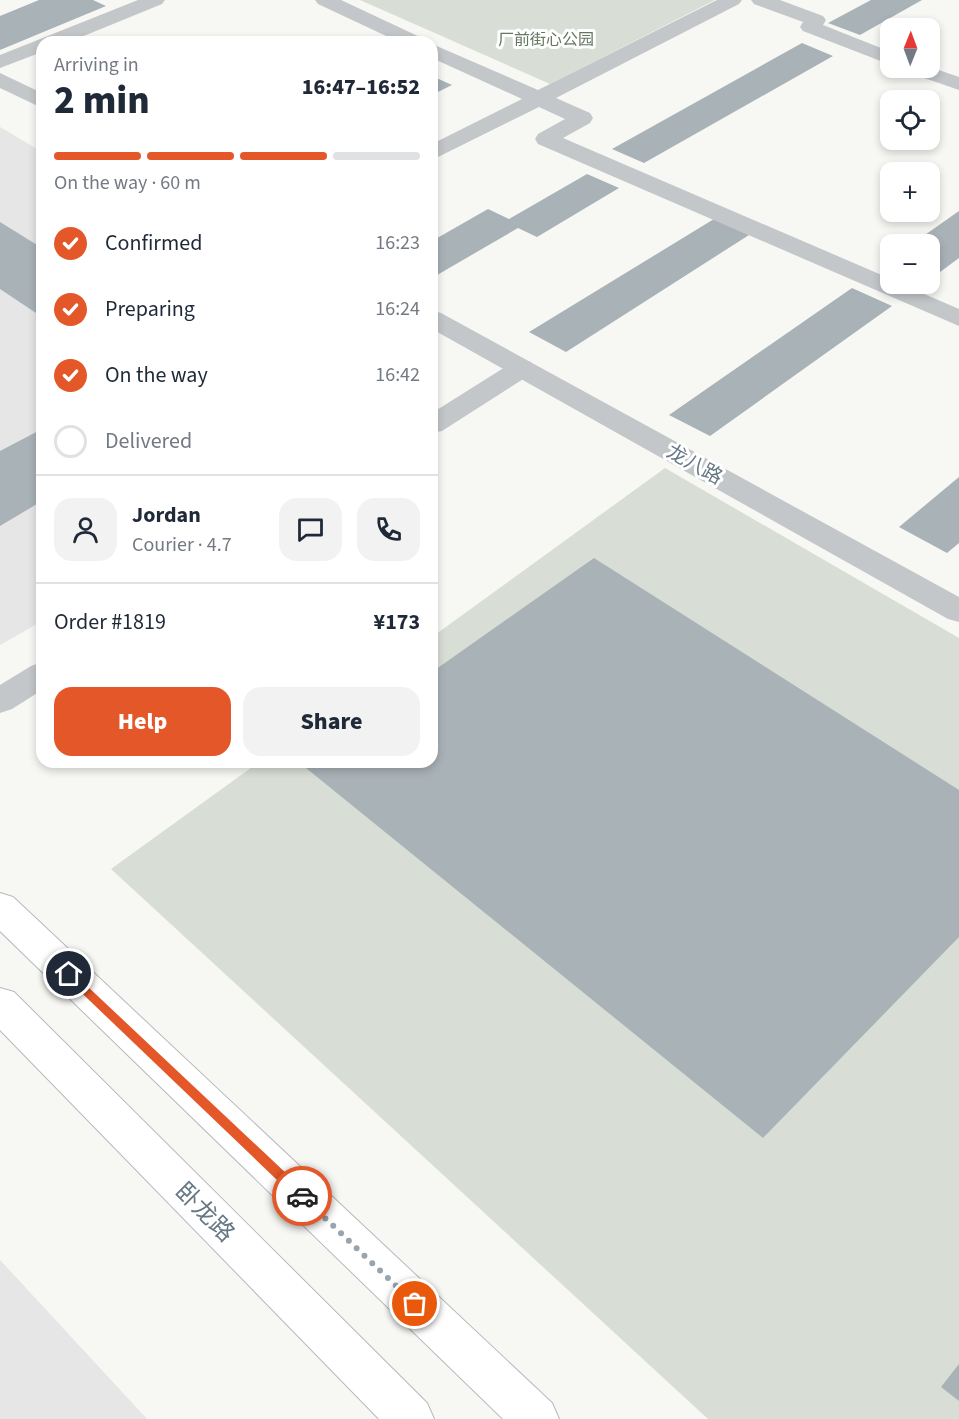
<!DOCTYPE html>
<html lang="en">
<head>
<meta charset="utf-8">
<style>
	body { margin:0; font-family:"Source Sans 3","Noto Sans SC",sans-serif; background:#f2f2f3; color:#1f2937; height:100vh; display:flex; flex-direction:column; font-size:22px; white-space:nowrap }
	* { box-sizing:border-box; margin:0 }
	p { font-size:20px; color:#747a83 }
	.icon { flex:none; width:33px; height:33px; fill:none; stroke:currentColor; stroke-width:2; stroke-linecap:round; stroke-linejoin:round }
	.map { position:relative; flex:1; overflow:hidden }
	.details { position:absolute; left:36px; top:36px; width:402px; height:732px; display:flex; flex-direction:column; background:#fff; border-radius:18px; box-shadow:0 3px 9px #0003 }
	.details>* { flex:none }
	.needle { width:39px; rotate:1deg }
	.tools { position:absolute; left:880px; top:18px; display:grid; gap:12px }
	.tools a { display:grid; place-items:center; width:60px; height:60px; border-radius:12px; background:#fff; box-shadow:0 3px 9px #0003; font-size:30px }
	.pin { position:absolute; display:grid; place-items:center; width:51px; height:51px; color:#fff; margin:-26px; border:3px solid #fff; border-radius:50%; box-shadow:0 2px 6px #0007 }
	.courier { position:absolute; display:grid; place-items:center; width:60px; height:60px; margin:-30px; border:4px solid #e35728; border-radius:50%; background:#fff; color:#222; box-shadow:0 2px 8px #0007 }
	.summary em { font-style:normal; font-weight:800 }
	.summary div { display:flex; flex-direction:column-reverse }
	.summary { display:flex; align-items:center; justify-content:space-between; height:102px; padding:0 18px }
	h1 { font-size:39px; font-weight:800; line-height:45px }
	.bar { display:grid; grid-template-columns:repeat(4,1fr); gap:9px 6px; align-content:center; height:72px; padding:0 18px }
	.bar i { height:8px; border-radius:4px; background:#e0e1e3 }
	.bar .current { background:#e35728 }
	.bar p { grid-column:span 4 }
	.line { display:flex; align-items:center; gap:15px; padding:0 18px; border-top:2px solid #e0e1e3 }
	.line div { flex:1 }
	.round { display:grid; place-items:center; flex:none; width:63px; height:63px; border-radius:18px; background:#f2f2f3 }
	ol { padding:0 18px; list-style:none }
	li { display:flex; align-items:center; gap:18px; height:66px }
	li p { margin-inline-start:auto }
	li .icon { padding:6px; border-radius:50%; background:#e35728; color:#fff; stroke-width:4 }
	li:last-child { color:#747a83 }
	li i { width:33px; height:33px; border:3px solid #e0e1e3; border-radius:50% }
	.action { display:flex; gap:12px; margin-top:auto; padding:12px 18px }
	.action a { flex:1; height:69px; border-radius:18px; background:#e35728; color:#fff; font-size:24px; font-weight:800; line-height:69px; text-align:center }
	.action a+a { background:#f2f2f3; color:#1f2937 }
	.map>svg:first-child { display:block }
	.built { fill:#e5e6e5 }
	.green { fill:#d8ded5 }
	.building { fill:#a9b2b7 }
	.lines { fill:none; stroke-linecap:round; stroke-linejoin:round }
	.primary-casing { stroke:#b6babe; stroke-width:2 }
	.minor { fill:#c3c7ca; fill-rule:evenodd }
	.tertiary { fill:#c3c7ca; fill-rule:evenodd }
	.primary { fill:#fff; fill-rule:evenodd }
	.route { fill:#e35728 }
	.done { stroke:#99a4ac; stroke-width:6; stroke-dasharray:0 10.8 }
	.labels { text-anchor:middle; stroke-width:6; stroke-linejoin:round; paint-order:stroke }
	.far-park-label { font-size:16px; fill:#657761; stroke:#fff }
	.street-label { font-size:20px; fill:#667785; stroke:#fff }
	.near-street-label { font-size:24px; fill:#667785; stroke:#fff }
</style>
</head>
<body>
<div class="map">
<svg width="959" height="1419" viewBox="0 0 959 1419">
	<rect width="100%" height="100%" fill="#f7f7f4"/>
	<!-- built -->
	<path class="built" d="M 0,127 L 42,152 L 42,621 L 0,645 Z
		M 0,1260 L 147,1419 L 0,1419 Z"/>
	<!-- green -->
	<path class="green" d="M 360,0 L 715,0 L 550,84 Z
		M 665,468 L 959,638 L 959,1419 L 708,1419 L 111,869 L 259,762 L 432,762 L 432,637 Z"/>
	<!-- building -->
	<path class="building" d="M 39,0 L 93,0 L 106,6 L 0,50 L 0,16 Z
		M 871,0 L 922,0 L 860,35 L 828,23 Z
		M 802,43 L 833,56 L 644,163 L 612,149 Z
		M 432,76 L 452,85 L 432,95 Z
		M 587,174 L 619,188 L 537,237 L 518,228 L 432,278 L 432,241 L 488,209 L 509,219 Z
		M 959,211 L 959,258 L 936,275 L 930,272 L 930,244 L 912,244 Z
		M 714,219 L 749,235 L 566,352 L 529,332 Z
		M 0,222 L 42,248 L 42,317 L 0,289 Z
		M 852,288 L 892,306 L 710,436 L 669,415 Z
		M 42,429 L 42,501 L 0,526 L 0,451 Z
		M 959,477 L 959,543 L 947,553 L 899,527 Z
		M 594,558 L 959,790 L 959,937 L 763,1138 L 301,764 L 432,762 L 432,672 Z
		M 959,1364 L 959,1401 L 941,1387 Z"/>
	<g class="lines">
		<!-- primary casing -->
		<g class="primary-casing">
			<path id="primary" d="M 0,893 L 13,897 L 552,1403 L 559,1419 L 503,1419 L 0,931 Z
				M 0,988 L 14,992 L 427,1403 L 434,1419 L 379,1419 L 0,1030 Z"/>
		</g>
		<!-- minor -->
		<path class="minor" d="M 138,0 L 165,0 L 162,4 L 69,42 L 42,42 L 42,52 L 0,68 L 0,55 Z
			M 315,0 L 341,0 L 422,38 L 425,42 L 399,42 L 318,4 Z
			M 717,0 L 742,0 L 739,4 L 556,98 L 590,113 L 593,118 L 590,123 L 563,138 L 891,279 L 891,284 L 901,284 L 959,309 L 959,326 L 538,144 L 535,139 L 538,134 L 565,119 L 539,107 L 432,160 L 432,144 L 522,99 L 432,58 L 432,44 L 538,90 Z
			M 751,0 L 780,0 L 823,16 L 826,20 L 823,25 L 891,52 L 891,65 L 803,31 L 800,27 L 803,22 L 754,4 Z
			M 930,67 L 959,77 L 959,90 L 907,72 L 904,68 Z
			M 522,360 L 531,362 L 535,368 L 531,374 L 442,431 L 432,433 L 432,413 L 513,362 Z
			M 42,662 L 42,690 L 12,709 L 0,713 L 0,685 L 31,666 Z"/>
		<!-- tertiary -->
		<path class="tertiary" d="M 0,73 L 42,93 L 42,108 L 0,88 Z
			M 432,310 L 441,313 L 959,597 L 959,622 L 948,619 L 432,329 Z"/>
		<!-- primary -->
		<use href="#primary" class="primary"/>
	</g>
	<!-- route -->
	<path class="route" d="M 69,969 L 306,1192 L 308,1196 L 306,1200 L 298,1200 L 65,977 L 64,974 Z"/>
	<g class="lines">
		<!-- done -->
		<path class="done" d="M 302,1196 L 415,1304"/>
	</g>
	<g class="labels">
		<!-- far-park labels -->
		<g class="far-park-label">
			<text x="546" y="45">厂前街心公园</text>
		</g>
		<!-- street labels -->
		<g class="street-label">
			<text transform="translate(695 464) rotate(29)" y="7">龙八路</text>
		</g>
		<!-- near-street labels -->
		<g class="near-street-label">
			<text transform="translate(205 1212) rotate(45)" y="8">卧龙路</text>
		</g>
	</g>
</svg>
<div class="tools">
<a><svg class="needle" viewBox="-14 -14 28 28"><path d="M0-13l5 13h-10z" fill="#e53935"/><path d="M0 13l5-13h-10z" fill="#747a83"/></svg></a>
<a><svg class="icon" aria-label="locate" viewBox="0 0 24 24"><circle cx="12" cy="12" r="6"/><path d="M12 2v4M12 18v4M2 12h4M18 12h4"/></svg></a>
<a>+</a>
<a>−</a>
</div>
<div class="pin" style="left:415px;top:1304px;background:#ea580c"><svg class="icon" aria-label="bag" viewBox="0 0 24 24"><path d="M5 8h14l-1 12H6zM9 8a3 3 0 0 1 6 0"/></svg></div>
<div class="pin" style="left:69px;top:974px;background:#1f2937"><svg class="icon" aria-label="home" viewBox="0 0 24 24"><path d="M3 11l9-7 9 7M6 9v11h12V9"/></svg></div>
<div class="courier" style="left:302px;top:1196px"><svg class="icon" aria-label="car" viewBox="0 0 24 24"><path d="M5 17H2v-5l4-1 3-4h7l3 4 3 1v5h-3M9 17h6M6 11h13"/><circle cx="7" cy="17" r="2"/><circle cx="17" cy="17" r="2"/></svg></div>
<section class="details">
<div class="summary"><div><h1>2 min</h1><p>Arriving in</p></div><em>16:47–16:52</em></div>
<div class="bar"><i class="current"></i><i class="current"></i><i class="current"></i><i></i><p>On the way · 60 m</p></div>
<ol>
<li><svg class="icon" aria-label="check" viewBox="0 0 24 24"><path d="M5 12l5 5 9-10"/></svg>Confirmed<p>16:23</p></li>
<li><svg class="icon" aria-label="check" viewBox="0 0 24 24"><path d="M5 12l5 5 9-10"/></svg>Preparing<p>16:24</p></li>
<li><svg class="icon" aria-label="check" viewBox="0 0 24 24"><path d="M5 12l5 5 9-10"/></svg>On the way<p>16:42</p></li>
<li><i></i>Delivered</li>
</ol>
<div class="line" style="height:108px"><a class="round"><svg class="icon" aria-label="person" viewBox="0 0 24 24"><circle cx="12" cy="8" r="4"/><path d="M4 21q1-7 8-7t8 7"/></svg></a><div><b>Jordan</b><p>Courier · 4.7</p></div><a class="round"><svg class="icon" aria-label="chat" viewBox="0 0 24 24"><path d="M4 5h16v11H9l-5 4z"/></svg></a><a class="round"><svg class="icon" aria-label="phone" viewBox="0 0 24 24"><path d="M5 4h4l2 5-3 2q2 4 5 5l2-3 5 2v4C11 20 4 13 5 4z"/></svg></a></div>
<div class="line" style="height:78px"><div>Order #1819</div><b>¥173</b></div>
<div class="action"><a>Help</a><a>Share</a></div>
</section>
</div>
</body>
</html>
